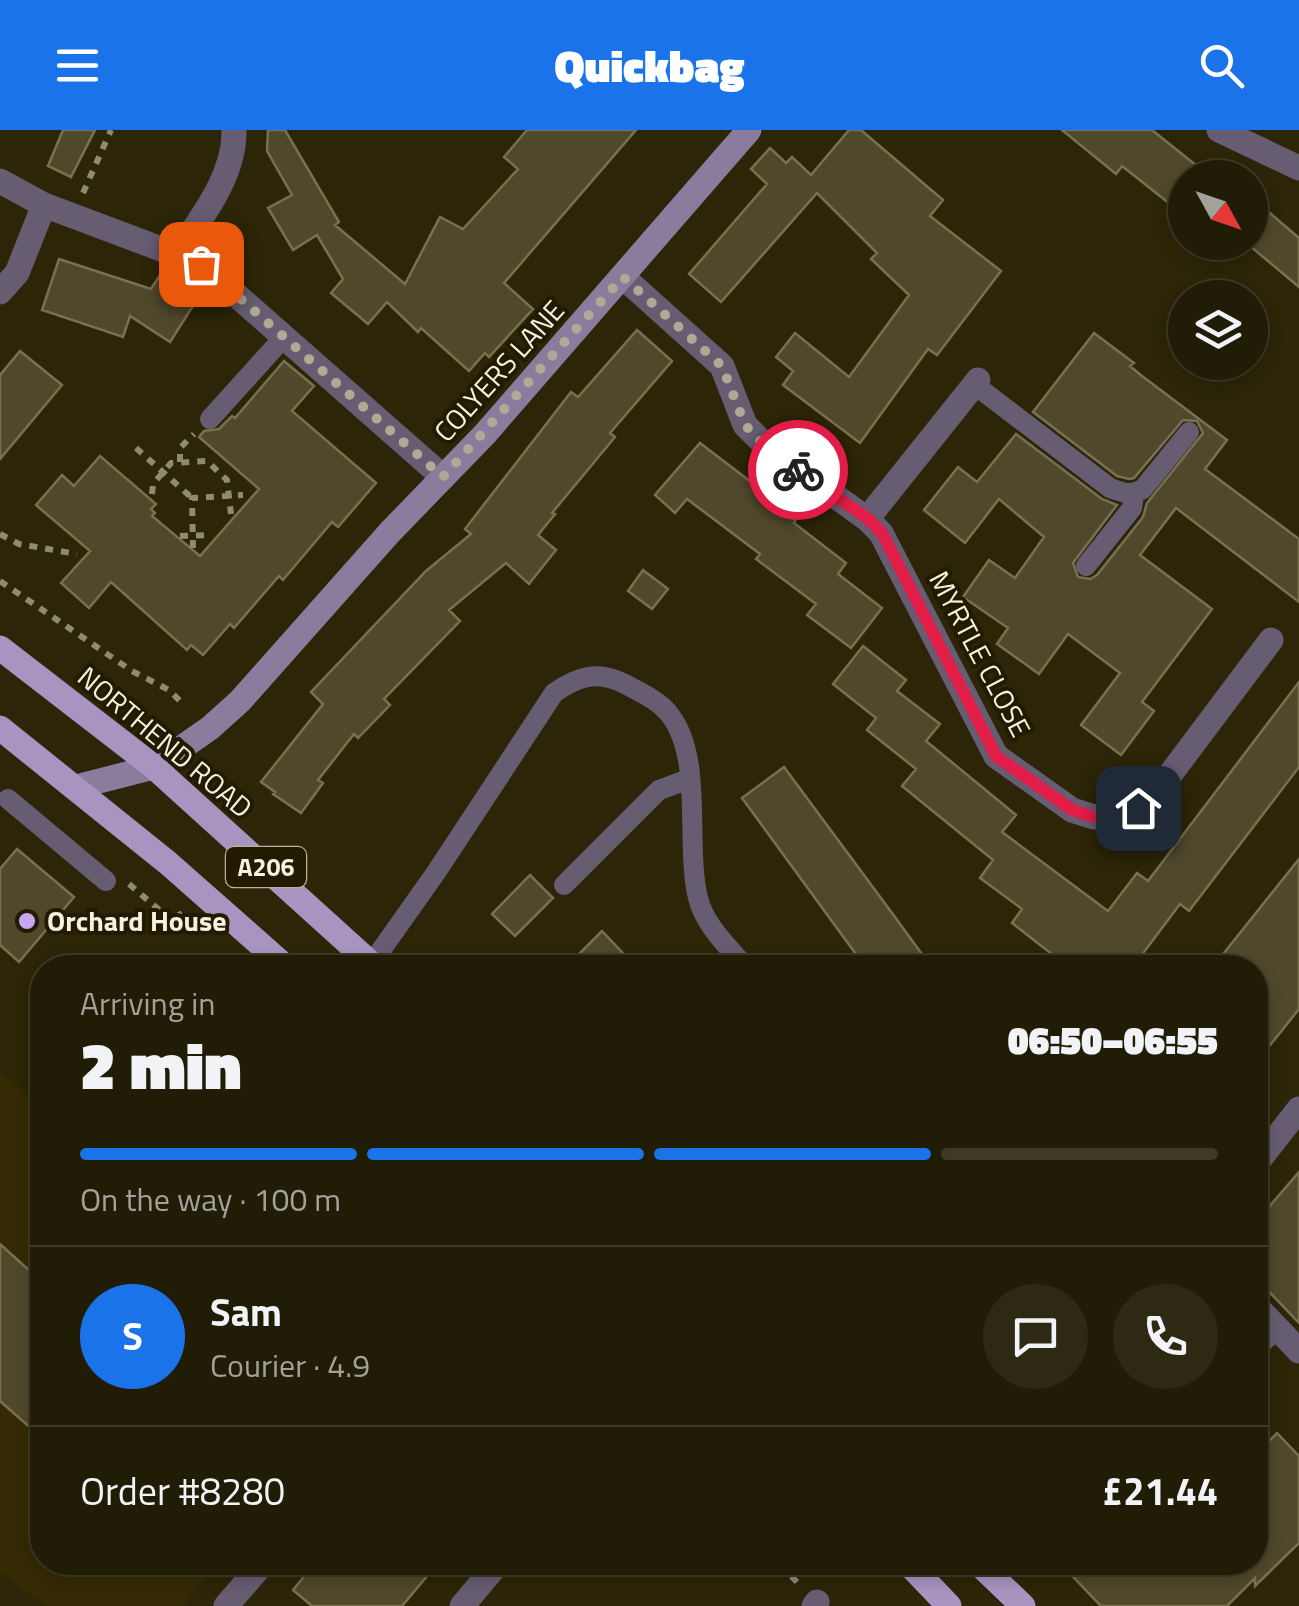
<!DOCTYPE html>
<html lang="en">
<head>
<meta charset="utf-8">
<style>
	body { margin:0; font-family:"Titillium Web",sans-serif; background:#2d2913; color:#f1f3f6; height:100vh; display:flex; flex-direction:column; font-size:38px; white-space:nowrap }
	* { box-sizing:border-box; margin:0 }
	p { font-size:32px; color:#a2a19a }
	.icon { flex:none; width:55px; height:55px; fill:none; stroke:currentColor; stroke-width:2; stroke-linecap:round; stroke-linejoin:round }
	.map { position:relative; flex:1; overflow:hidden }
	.panel { position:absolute; left:30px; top:825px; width:1238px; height:620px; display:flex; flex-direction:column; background:#211c05; border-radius:40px; box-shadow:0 5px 15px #0003,0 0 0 2px #3e3a27 }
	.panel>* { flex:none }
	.needle { width:65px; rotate:130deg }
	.tools { position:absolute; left:1168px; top:30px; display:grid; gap:20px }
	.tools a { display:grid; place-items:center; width:100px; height:100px; border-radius:50%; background:#211c05; box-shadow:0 5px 15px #0003,0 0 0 2px #3e3a27; font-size:50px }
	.pin { position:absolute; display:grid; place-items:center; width:85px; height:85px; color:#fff; margin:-42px; border-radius:20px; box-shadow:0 5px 15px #0006 }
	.courier { position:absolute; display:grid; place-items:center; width:100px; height:100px; margin:-50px; border:8px solid #e11d48; border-radius:50%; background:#fff; color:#222; box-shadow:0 2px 12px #0007 }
	.head em { font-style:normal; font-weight:800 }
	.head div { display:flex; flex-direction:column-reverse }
	.head { display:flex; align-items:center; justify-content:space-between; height:170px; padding:0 50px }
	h1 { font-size:65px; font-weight:800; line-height:75px }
	.bar { display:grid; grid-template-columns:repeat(4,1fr); gap:15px 10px; align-content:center; height:120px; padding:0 50px }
	.bar i { height:12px; border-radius:8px; background:#3e3a27 }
	.bar .current { background:#1a73e8 }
	.bar p { grid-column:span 4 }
	.line { display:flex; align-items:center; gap:25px; padding:0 50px; border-top:2px solid #3e3a27 }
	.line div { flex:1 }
	.round { display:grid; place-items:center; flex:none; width:105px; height:105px; border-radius:52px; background:#2d2913 }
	header { display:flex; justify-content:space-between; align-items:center; height:130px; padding:0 50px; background:#1a73e8; color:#fff; font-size:45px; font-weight:800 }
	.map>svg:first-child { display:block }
	.built { fill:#342a03 }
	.building { fill:#50482b; stroke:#787051; stroke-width:2.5 }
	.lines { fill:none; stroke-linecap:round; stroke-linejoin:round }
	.path { stroke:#908a73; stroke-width:6; stroke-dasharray:8 8; stroke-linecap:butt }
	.lane { stroke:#665d72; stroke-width:20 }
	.street { stroke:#665d72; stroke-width:25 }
	.secondary { stroke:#8b7c9e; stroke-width:25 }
	.primary { stroke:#a794c0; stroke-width:25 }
	.done { stroke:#afaa95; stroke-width:10; stroke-dasharray:0 18 }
	.route { stroke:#e11d48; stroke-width:12 }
	.poi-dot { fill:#c7a6ef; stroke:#231b00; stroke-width:4 }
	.labels { text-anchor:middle; stroke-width:8; stroke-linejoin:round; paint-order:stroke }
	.shield { fill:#231b00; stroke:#b7b29e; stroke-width:2.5 }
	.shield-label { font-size:25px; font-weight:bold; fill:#f6f2e1 }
	.street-label { font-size:28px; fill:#f6f2e1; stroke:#231b00 }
	.poi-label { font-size:28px; font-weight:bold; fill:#f6f2e1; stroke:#231b00; text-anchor:start }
</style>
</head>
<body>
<header><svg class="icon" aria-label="menu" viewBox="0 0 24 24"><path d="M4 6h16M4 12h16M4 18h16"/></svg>Quickbag<svg class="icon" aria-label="search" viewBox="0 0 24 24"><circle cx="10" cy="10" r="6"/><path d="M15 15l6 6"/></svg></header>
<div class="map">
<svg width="1299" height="1476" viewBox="0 0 1299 1476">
	<rect width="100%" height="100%" fill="#2c2507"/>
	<!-- built -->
	<path class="built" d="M 0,940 L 42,977 L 42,1432 L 218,1433 L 182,1476 L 45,1476 L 0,1442 Z"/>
	<!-- building -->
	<path class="building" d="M 63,0 L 95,0 L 71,47 L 48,36 Z
		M 268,0 L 285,0 L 339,92 L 335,95 L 405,154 L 440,87 L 463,99 L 518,39 L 504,27 L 527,0 L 636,0 L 504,153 L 533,179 L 489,227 L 485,223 L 469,241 L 421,198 L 418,202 L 387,172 L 368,194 L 331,163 L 343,149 L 317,105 L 293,120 L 268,78 L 292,65 L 267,21 Z
		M 849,0 L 861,0 L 943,70 L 930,86 L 1001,141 L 937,225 L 928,219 L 860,313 L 783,255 L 793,241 L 776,227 L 795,203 L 849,247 L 909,165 L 871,129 L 877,123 L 817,63 L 721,172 L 689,144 L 767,54 L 751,39 L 770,18 L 786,33 L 792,27 L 811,45 Z
		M 1062,0 L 1152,0 L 1212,48 L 1185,48 L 1185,86 L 1122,36 L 1116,44 Z
		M 1250,66 L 1299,108 L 1299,157 L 1250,116 Z
		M 59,129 L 151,159 L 162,142 L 200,165 L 170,212 L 130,186 L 123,207 L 42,180 Z
		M 637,200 L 672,231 L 610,303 L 615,307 L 552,383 L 555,384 L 538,405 L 556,420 L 529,454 L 506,433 L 449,480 L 460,491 L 384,569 L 390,575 L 358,608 L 354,604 L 318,650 L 323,653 L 301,683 L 273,664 L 275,662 L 261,652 L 323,574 L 311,562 L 426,441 L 471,404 L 465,399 L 571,262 L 578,267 Z
		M 1094,203 L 1134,233 L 1130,236 L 1142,246 L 1227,310 L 1205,339 L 1299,409 L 1299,472 L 1176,378 L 1140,425 L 1212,479 L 1142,572 L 1154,581 L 1121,625 L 1081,595 L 1120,543 L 1068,504 L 1039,544 L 997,514 L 1008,498 L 963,467 L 989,430 L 1015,448 L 1044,407 L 999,369 L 965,413 L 924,380 L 958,337 L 977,352 L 1016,304 L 1102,369 L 1117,375 L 1073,433 L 1078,447 L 1090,449 L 1097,445 L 1143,387 L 1147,373 L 1203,303 L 1197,291 L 1183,290 L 1134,348 L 1129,349 L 1117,346 L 1033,282 Z
		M 20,221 L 62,255 L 0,329 L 0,245 Z
		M 284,231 L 314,256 L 292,281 L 376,353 L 338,397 L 332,392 L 283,450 L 279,446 L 234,498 L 230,494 L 203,525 L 191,515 L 187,520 L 111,452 L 89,478 L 61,453 L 90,421 L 36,375 L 62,345 L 74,356 L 100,326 L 156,374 L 151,379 L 155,383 L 152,386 L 200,426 L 259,359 L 199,307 L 204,301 L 219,299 L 232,286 L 235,288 Z
		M 700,313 L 797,387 L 794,393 L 846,433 L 838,444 L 882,478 L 851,518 L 807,485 L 816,474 L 756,429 L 760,424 L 687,369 L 675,383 L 655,365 Z
		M 643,440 L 668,459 L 652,479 L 628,461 Z
		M 863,516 L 906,550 L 897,561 L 940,594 L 926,611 L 1016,685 L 1002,702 L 1108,781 L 1137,743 L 1148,751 L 1299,552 L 1299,637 L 1189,781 L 1180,774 L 1132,838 L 1043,838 L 1053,825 L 1012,793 L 1022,779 L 980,748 L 993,730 L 902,656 L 916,639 L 867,600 L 876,588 L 833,554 Z
		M 784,637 L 895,787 L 932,838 L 866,838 L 742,668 Z
		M 17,719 L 74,767 L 19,832 L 0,815 L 0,739 Z
		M 1299,729 L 1299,879 L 1255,934 L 1255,838 L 1212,838 Z
		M 530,745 L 553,768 L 515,806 L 492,784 Z
		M 602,801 L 637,838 L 565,838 Z
		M 1299,1042 L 1299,1193 L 1255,1147 L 1255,1093 Z
		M 0,1114 L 42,1152 L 42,1308 L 0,1271 Z
		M 1277,1303 L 1299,1326 L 1299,1413 L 1255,1456 L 1255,1448 L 1227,1476 L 1101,1476 L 1059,1432 L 1255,1432 L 1255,1325 Z
		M 316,1432 L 439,1432 L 402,1476 L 312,1476 L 293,1460 Z"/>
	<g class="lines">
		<!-- path -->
		<path class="path" d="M 83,63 L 111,0
			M 136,318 L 192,368
			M 180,332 L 180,318 L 194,304
			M 152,364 L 153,354 L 171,333 L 207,331 L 227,350 L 231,384
			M 0,404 L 19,414 L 77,424
			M 180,406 L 211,405
			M 193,418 L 192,368 L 243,365
			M 0,451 L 132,541 L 169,560 L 182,573
			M 129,754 L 171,790 L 182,783
			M 804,1432 L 818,1445
			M 797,1452 L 784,1439 L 790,1433 L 805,1446"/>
		<!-- lane -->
		<path class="lane" d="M 975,255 L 1110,358 C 1124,363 1131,366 1143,359 L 1189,302
			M 210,289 L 284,207
			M 1086,436 L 1132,378 L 1134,364
			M 8,669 L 106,751
			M 564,755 L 659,660 L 689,649
			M 372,833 L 437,741 L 554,563 C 578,546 598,540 625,554 C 640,562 660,571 670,585 C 704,629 685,714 698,768 C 705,796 728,816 746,838
			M 1255,1219 L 1277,1199"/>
		<!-- street -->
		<path class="street" d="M 1219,0 L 1299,38
			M 0,51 L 44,75 L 201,134 L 443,347
			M 177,124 C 201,88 235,46 234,0
			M 623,147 L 722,236 L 745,295 L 765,315 L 867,389
			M 0,162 L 17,143 L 44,75
			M 978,250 L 867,389 L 881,403 L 996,626 L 1072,680 L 1094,687 L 1119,686 L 1138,678 L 1157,662 L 1271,510
			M 1255,1035 L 1299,979
			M 1255,1175 L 1299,1221
			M 226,1476 L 264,1432
			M 462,1476 L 499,1432
			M 814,1476 L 817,1472"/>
		<!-- secondary -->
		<path class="secondary" d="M 76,657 L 154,637 L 210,598 L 240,571 L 390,402 L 485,304 L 749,0"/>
		<!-- primary -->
		<path class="primary" d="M 0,518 L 154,637 L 376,838
			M 0,598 L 168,733 L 287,838
			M 907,1432 L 949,1476
			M 977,1432 L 1023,1476"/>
	</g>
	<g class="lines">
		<!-- done -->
		<path class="done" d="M 201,134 L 443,347 L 623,147 L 722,236 L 745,295 L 765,316 L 798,340"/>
		<!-- route -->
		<path class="route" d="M 798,340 L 867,388 L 882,403 L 996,626 L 1072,680 L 1094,687 L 1119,686 L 1138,678"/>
	</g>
	<!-- markers -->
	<circle class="poi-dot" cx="27" cy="791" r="10"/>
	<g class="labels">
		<!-- shield labels -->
		<rect class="shield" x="226" y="717" width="80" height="40" rx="8"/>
		<g class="shield-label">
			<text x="266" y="746">A206</text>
		</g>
		<!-- street labels -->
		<g class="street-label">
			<text transform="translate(499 241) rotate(-48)" y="10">COLYERS LANE</text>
			<text transform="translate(980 524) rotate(62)" y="10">MYRTLE CLOSE</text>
			<text transform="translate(165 612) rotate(40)" y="10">NORTHEND ROAD</text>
		</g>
		<!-- poi labels -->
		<g class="poi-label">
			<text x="47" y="801">Orchard House</text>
		</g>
	</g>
</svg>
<div class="tools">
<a><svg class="needle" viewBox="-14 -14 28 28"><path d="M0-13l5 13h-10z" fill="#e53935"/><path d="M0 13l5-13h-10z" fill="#a2a19a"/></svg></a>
<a><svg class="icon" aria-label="layers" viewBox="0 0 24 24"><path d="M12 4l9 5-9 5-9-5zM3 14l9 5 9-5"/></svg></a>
</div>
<div class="pin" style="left:201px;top:134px;background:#ea580c"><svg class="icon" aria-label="bag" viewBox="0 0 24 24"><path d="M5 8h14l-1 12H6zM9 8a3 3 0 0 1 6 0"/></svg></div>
<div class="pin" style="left:1138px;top:678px;background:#1f2937"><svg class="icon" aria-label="home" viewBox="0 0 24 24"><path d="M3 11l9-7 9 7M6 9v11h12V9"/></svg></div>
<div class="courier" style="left:798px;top:340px"><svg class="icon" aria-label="bike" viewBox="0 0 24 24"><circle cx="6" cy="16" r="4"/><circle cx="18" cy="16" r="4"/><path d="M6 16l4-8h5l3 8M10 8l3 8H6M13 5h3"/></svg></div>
<section class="panel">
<div class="head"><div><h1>2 min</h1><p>Arriving in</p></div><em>06:50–06:55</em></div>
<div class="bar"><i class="current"></i><i class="current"></i><i class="current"></i><i></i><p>On the way · 100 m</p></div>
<div class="line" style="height:180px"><b class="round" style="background:#1a73e8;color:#fff">S</b><div><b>Sam</b><p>Courier · 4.9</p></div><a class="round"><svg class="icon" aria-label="chat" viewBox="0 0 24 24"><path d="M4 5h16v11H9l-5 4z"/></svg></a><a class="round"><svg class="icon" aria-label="phone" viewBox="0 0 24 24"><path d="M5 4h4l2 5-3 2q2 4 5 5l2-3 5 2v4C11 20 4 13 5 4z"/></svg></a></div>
<div class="line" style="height:130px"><div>Order #8280</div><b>£21.44</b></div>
</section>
</div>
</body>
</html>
